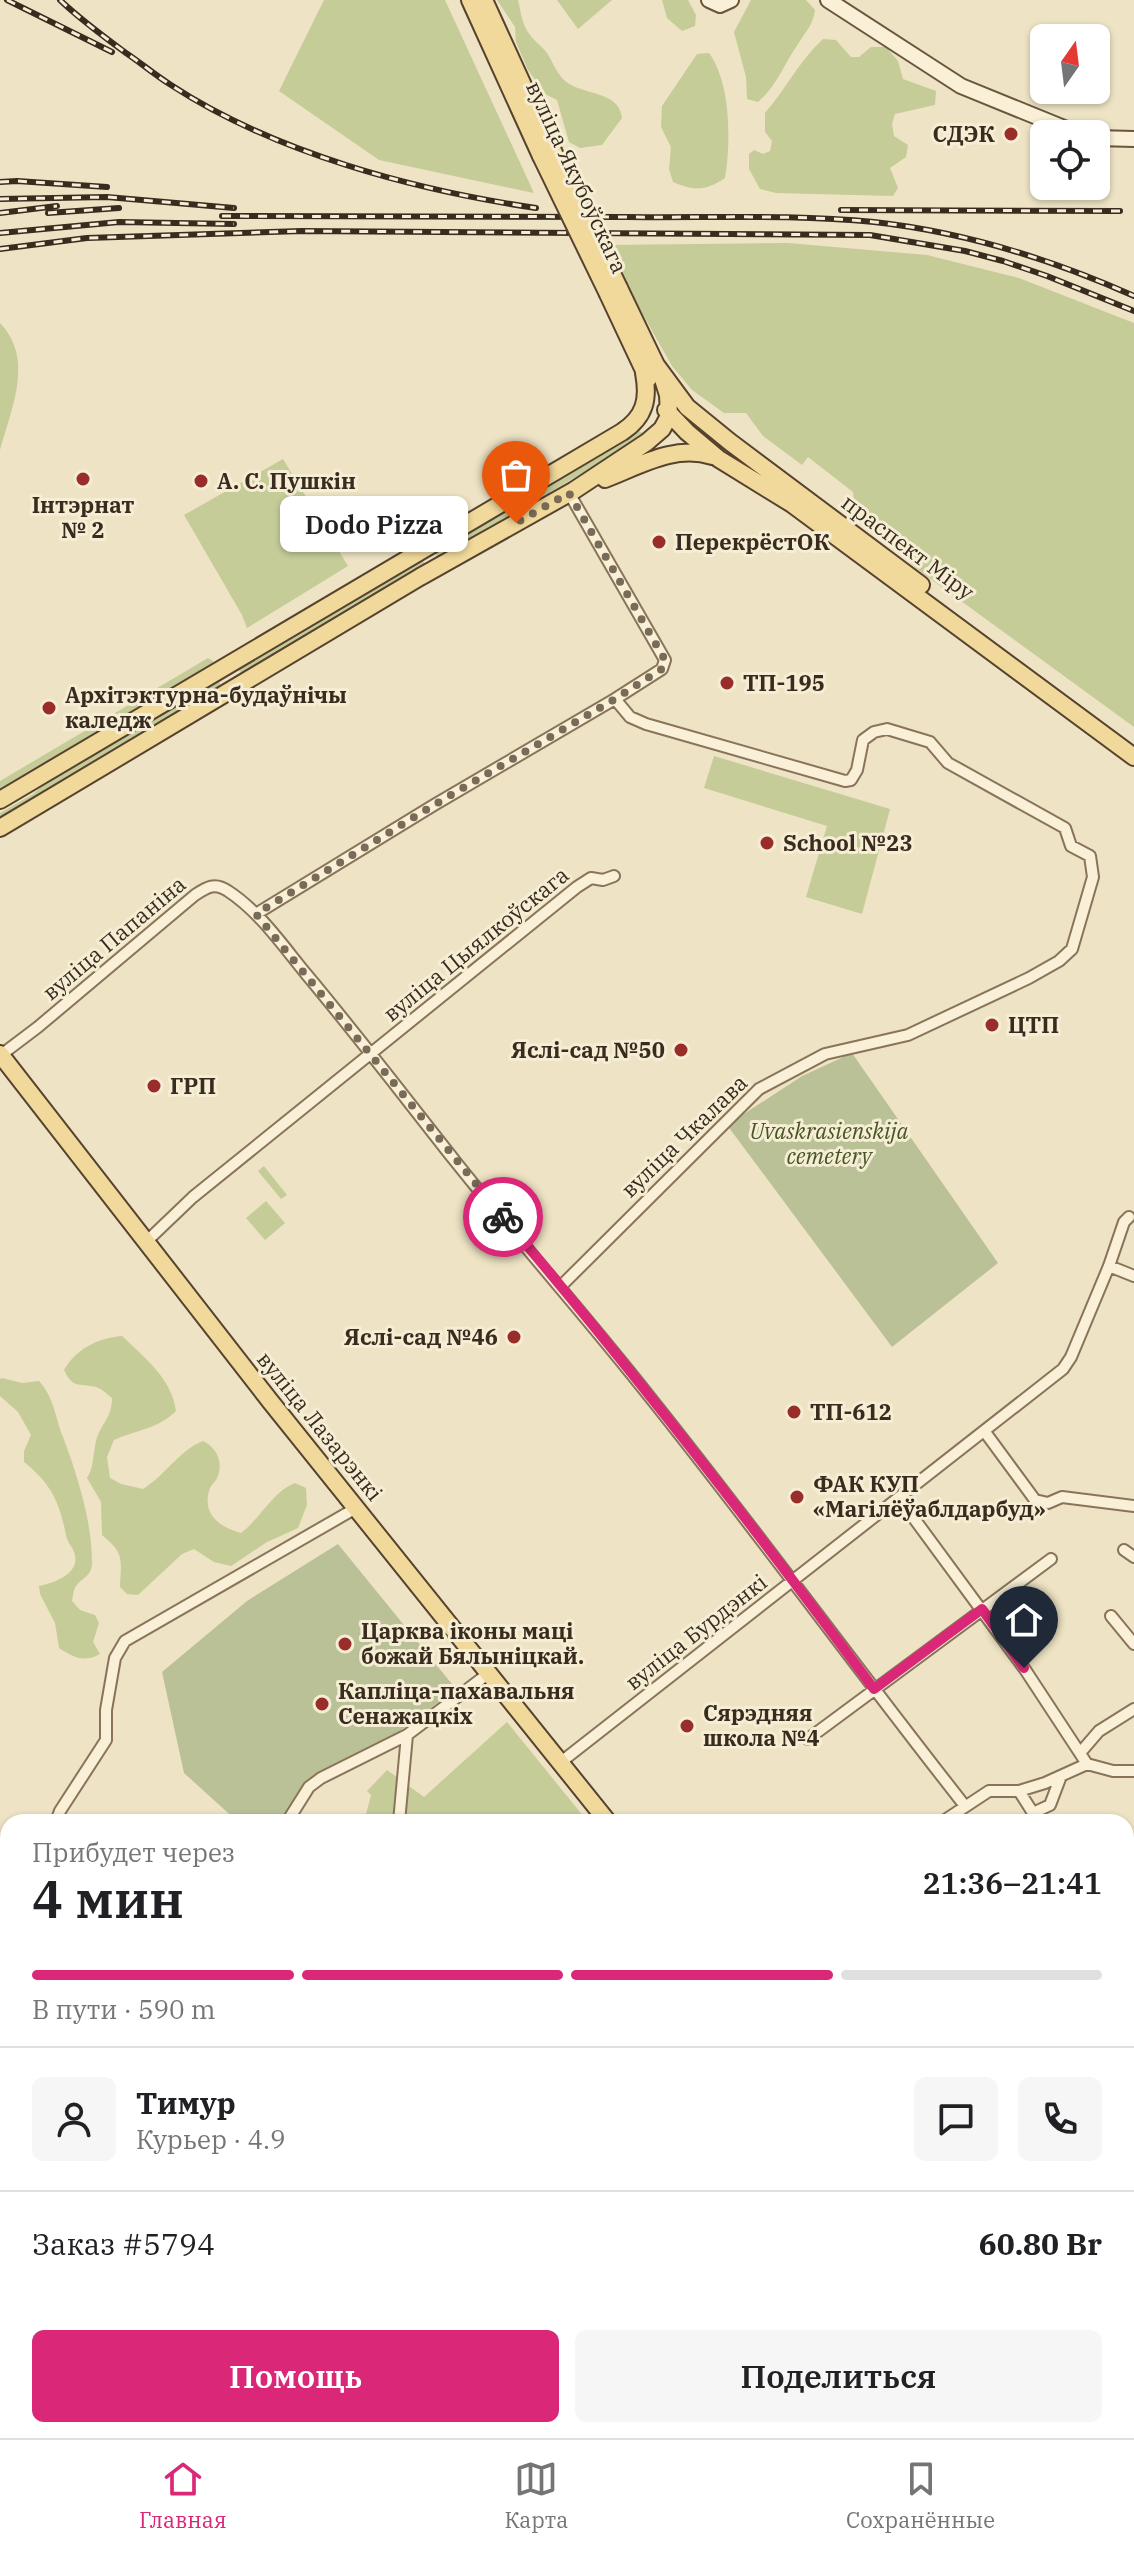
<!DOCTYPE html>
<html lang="ru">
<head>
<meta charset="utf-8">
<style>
	body { margin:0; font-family:"IBM Plex Serif",serif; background:#f6f6f6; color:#202124; height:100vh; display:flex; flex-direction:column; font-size:30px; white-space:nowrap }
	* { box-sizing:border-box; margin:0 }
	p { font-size:26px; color:#757577 }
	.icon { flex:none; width:44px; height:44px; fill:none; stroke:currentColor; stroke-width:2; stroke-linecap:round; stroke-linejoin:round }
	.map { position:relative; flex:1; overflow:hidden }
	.panel { position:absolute; left:0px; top:1814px; width:1134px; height:624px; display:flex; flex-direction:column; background:#fff; border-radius:24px 24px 0 0; box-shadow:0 2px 6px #0004 }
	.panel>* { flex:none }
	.needle { width:52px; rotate:14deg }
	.fabs { position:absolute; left:1030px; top:24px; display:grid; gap:16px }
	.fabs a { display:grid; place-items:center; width:80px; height:80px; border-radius:12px; background:#fff; box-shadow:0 2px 6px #0004; font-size:40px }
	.pin { position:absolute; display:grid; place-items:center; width:68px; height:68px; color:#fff; margin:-82px -34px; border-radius:50% 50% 50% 0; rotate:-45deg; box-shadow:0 0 8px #0007 }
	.pin .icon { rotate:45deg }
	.courier { position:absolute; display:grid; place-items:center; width:80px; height:80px; margin:-40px; border:6px solid #db2777; border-radius:50%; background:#fff; color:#222; box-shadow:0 2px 10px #0007 }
	.bubble { position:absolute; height:56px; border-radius:12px; background:#fff; box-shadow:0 2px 6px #0004; font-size:26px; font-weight:600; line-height:56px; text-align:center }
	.head em { font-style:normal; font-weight:600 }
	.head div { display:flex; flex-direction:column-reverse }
	.head { display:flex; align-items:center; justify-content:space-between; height:136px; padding:0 32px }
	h1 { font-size:52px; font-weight:600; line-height:60px }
	.bar { display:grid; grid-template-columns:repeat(4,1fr); gap:12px 8px; align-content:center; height:96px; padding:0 32px }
	.bar i { height:10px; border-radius:6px; background:#e0e0e0 }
	.bar .on { background:#db2777 }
	.bar p { grid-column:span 4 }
	.line { display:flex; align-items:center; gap:20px; padding:0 32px; border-top:2px solid #e0e0e0 }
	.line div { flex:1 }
	.round { display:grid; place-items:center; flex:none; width:84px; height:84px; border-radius:12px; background:#f6f6f6 }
	.button { display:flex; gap:16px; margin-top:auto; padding:16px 32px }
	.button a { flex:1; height:92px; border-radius:12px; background:#db2777; color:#fff; font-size:32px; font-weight:600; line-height:92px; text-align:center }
	.button a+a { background:#f6f6f6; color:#202124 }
	.tab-bar { display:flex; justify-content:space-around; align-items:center; height:112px; border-top:2px solid #e0e0e0; background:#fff; font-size:22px; color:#757577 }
	.tab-bar a { display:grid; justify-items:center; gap:4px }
	.tab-bar .on { color:#db2777 }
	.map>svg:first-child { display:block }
	.green { fill:#c5cc98 }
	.cemetery { fill:#bbc197 }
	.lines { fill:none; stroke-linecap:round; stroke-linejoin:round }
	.stream { stroke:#6d8f88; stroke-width:3 }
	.street-casing { stroke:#89745a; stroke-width:14 }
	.secondary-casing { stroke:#6a553d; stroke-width:18 }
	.primary-casing { stroke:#56422f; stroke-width:20 }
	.street { stroke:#f9f0d7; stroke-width:10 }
	.secondary { stroke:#f9f0d7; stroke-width:14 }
	.primary { stroke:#f1d99c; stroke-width:16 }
	.rail-casing { stroke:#392c1e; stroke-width:6 }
	.rail { stroke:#f5edd4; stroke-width:3; stroke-dasharray:9; stroke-linecap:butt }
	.primary-bridge-casing { stroke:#56422f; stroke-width:20; stroke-linecap:butt }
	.primary-bridge { stroke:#f1d99c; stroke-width:16 }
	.done { stroke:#786c58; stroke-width:8; stroke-dasharray:0 14.4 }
	.route { stroke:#db2777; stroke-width:10 }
	.poi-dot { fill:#982d2a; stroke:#f5edd4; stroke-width:3 }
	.labels { text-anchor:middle; stroke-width:6; stroke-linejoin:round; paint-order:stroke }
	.poi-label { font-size:22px; font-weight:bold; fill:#392c1e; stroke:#f5edd4; text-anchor:start }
	.street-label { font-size:22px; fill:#392c1e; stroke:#f5edd4 }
	.park-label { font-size:22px; font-style:italic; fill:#485525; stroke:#f5edd4 }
</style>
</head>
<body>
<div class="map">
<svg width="1134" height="2438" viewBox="0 0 1134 2438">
	<rect width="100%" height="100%" fill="#eee3c4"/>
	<!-- green -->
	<path class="green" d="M 324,0 L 445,0 L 534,193 L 379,160 L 279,91 Z
		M 497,0 L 518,0 C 521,12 522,25 530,35 C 535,42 542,46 547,53 C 552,61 557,73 564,80 C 580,96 619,89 622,118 L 602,145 L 580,148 L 569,142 L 557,100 L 545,94 L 528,70 L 516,42 L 515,27 Z
		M 557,0 L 612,0 L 578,29 Z
		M 662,0 L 688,0 L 696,15 L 695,26 L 682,31 L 667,18 Z
		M 751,0 L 806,0 L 815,10 C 813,25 806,31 798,44 C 784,64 777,86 758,102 L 747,99 L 746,77 L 734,32 Z
		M 823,39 L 836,40 L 851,57 L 859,57 L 871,47 L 886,47 L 898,61 L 903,79 L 936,91 L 935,105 L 895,114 L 892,124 L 894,136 L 908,145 L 906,157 L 890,168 L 898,188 L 893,196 L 776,193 L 760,189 L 749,169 L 749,154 L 754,150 L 763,154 L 770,151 L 772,141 L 765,132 L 765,113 C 786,89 799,61 823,39 Z
		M 709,53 C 731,83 731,142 725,178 C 706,191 694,191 673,182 L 669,169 L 671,147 L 661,127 L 662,106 L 697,54 Z
		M 788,243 L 927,255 L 1019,278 L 1134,323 L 1134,727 L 917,569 L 855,510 L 853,492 L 808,457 L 802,465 L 763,436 L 746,413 L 724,413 L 692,390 L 672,366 L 629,290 L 610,245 Z
		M 0,323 C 35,359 11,409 0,450 Z
		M 639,431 L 644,434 L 642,437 L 439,559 L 434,551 Z
		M 283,459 L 348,566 L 247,628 L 242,615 L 184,515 Z
		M 421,558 L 427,567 L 246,674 L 239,671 L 240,666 Z
		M 208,658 L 213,661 L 213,666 L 0,793 L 0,781 Z
		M 215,681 L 220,683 L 220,690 L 0,820 L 0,813 L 33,794 L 50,779 Z
		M 714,756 L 890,809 L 862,914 L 806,897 L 827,826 L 704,788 Z
		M 264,1166 L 287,1195 L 281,1199 L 258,1171 Z
		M 266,1201 L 285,1223 L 265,1240 L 246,1218 Z
		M 122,1336 C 145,1358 172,1379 176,1411 C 158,1429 136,1430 114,1440 L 107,1457 L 110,1478 L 121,1484 L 143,1489 C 166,1475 178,1451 203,1441 C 217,1448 224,1462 217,1478 C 216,1481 212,1484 210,1488 C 201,1514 219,1527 241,1533 C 261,1518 272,1492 295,1483 L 306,1488 L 307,1505 L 298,1528 L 267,1542 L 231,1566 L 214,1562 L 194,1549 L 182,1554 L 138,1595 L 127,1594 L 120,1587 C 121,1559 125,1554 102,1535 L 101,1502 L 87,1478 C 94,1467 93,1454 96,1441 C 101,1423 112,1418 112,1398 C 107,1394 102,1389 96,1387 C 78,1383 73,1389 64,1370 C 76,1349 98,1338 122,1336 Z
		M 2,1378 L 22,1383 L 39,1381 C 54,1397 55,1417 63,1437 C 78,1477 92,1521 92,1564 C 91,1578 80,1578 75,1588 C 73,1592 73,1596 72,1601 L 80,1610 L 95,1615 L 99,1623 L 93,1642 L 100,1654 C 84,1663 73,1657 59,1648 L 55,1623 L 40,1594 L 39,1586 C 54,1583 82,1573 74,1552 C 72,1546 67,1542 66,1535 C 59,1501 52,1485 24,1462 L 24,1451 L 31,1435 L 18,1412 L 0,1396 L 0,1379 Z
		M 507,1722 L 588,1822 L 364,1822 L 371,1795 L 367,1791 L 387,1770 L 424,1797 Z"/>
	<!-- cemetery -->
	<path class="cemetery" d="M 852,1053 L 998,1263 L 892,1347 L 727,1125 L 802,1076 Z
		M 338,1544 L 456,1689 L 396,1734 L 317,1775 L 304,1785 L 279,1822 L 238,1822 L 184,1773 L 162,1672 L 247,1601 Z"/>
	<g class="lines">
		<!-- stream -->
		<path class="stream" d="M 0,1947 L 7,1948
			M 653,2430 L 660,2438"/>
		<!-- street casing -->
		<g class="street-casing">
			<path id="street" d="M 256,914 L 434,805 L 615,699 L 662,669 L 665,660 L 569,493
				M 1,1055 L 38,1027 L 195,895 C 207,887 215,882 228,891 C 260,912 283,946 307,975 C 358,1036 406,1099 455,1161 C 518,1240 586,1316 649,1396 C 757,1531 858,1670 965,1806
				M 147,1241 L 193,1197 L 577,887 L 591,878 L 603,880 L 614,876
				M 1109,1266 L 1134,1276
				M 561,1286 L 759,1089 L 825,1054 L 908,1035 L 1029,978 L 1059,961 L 1072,949 L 1093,877 L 1090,856 L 1071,846 L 1065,828 L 948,763 L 930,742 L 887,729 L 874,732 L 863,740 L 857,770 L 851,780 L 845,781 L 646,724 L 630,717 L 615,699
				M 985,1432 L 1035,1500 L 1048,1503 L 1062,1497 L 1134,1506
				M 899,1498 L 1024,1668 L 1087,1764
				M 1124,1550 L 1134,1557
				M 1111,1616 L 1134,1644
				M 808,1739 L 1051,1559
				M 1080,1753 L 1099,1731 L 1134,1709
				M 561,1762 L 1063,1369 L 1071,1357 L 1109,1266 L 1124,1222 L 1129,1217
				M 1019,1791 L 1033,1813
				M 56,1822 L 60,1811 L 106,1740 L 106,1710 L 115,1658 L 125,1641 L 356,1508
				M 287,1822 L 309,1787 L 321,1778 L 407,1735 L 489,1673
				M 399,1822 L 407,1735
				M 942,1822 L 989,1791 L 1019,1791 L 1045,1783 L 1087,1764 L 1113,1771 L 1134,1771
				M 1030,1822 L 1033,1813 L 1050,1805 L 1061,1776
				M 0,1954 L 8,1954
				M 1126,1997 L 1134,1991
				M 1126,2028 L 1134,2034
				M 0,2163 L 8,2173
				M 1126,2203 L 1134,2202
				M 1126,2290 L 1134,2291
				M 1126,2364 L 1134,2365
				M 0,2391 L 8,2402
				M 28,2430 L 34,2438
				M 177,2430 L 186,2438
				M 646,2430 L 652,2438
				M 662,2430 L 671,2438
				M 869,2430 L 878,2438
				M 773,2434 L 783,2430
				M 150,2438 L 163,2430
				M 514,2438 L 525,2430"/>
		</g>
		<!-- secondary casing -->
		<g class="secondary-casing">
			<path id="secondary" d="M 709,0 L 720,5 L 731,0
				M 828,0 L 961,86 L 1079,134
				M 1096,138 L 1134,139
				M 1028,2438 L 1029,2430"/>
		</g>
		<!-- primary casing -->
		<g class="primary-casing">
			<path id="primary" d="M 470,0 L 541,156
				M 484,0 L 553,151
				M 619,288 L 656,365 L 687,407 L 730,442 L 921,585
				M 608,294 L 648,379
				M 666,410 L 687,432 L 719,459 L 792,504 L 1134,757
				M 605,479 C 639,466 675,444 712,456
				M 0,800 L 622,432 C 645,417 649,399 644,373
				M 0,828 L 420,577 L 573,491 L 647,442 L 662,429 L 669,416 L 668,395 L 662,376
				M 0,1054 L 270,1401 L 608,1822
				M 998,2430 L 1001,2438"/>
		</g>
		<!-- street -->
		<use href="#street" class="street"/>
		<!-- secondary -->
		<use href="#secondary" class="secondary"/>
		<!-- primary -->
		<use href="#primary" class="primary"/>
		<!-- rail casing -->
		<g class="rail-casing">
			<path id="rail" d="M 7,0 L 112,52
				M 60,0 C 81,20 103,36 126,53 C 141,63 155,75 171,85 C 275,153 414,190 536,208
				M 0,182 L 17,181 L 107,187
				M 0,199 L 107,197 L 234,208
				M 841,210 L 1120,211
				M 0,213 L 57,206
				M 48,213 L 119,208
				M 222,216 C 357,217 491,216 626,217 C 708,218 792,214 874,222 C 965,232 1051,259 1134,296
				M 0,233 L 119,222 L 234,224
				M 0,249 L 87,238 L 302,231 L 870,235 L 965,251 L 1003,261 L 1047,276 L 1134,311"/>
		</g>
		<!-- rail -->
		<use href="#rail" class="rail"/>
		<!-- primary-bridge casing -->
		<g class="primary-bridge-casing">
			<path id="primary-bridge" d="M 553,151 L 619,288
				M 541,156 L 608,294"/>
		</g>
		<!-- primary-bridge -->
		<use href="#primary-bridge" class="primary-bridge"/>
	</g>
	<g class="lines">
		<!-- done -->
		<path class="done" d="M 503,1217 L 256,914 L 434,805 L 615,699 L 662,669 L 665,660 L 569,493 L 516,523"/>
		<!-- route -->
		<path class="route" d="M 503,1217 C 632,1369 755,1528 874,1689 L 982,1609 L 1024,1668"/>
	</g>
	<!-- markers -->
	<g class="poi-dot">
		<circle cx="1011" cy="134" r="8"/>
		<circle cx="83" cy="479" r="8"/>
		<circle cx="201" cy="481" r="8"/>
		<circle cx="659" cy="542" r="8"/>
		<circle cx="727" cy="683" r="8"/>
		<circle cx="49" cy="708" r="8"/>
		<circle cx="767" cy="843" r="8"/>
		<circle cx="992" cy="1025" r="8"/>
		<circle cx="681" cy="1050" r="8"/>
		<circle cx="154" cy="1086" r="8"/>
		<circle cx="514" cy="1337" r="8"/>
		<circle cx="794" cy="1412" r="8"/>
		<circle cx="797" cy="1497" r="8"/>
		<circle cx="345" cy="1644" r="8"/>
		<circle cx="322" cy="1704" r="8"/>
		<circle cx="687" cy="1726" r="8"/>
	</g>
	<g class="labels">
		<!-- poi labels -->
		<g class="poi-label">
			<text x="995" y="142" text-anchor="end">СДЭК</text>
			<text x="217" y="489">А. С. Пушкін</text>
			<text x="83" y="513" text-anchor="middle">Інтэрнат<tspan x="83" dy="25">№ 2</tspan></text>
			<text x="675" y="550">ПерекрёстОК</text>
			<text x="743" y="691">ТП-195</text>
			<text x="65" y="703">Архітэктурна-будаўнічы<tspan x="65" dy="25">каледж</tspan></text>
			<text x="783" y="851">School №23</text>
			<text x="1008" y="1033">ЦТП</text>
			<text x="665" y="1058" text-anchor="end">Яслі-сад №50</text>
			<text x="170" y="1094">ГРП</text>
			<text x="498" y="1345" text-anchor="end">Яслі-сад №46</text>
			<text x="810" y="1420">ТП-612</text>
			<text x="813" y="1492">ФАК КУП<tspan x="813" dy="25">«Магілёўаблдарбуд»</tspan></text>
			<text x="361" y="1639">Царква іконы маці<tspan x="361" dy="25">божай Бялыніцкай.</tspan></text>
			<text x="338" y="1699">Капліца-пахавальня<tspan x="338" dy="25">Сенажацкіх</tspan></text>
			<text x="703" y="1721">Сярэдняя<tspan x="703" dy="25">школа №4</tspan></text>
		</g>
		<!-- street labels -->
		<g class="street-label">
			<text transform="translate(577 177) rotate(65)" y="8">вуліца Якубоўскага</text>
			<text transform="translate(908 547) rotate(37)" y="8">праспект Міру</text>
			<text transform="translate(114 938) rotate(-40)" y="8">вуліца Папаніна</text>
			<text transform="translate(476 944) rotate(-39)" y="8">вуліца Цыялкоўскага</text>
			<text transform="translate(684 1136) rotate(-44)" y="8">вуліца Чкалава</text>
			<text transform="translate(320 1426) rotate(51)" y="8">вуліца Лазарэнкі</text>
			<text transform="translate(696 1632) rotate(-38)" y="8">вуліца Бурдэнкі</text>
		</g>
		<!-- park labels -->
		<g class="park-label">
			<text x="829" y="1139">Uvaskrasienskija<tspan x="829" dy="25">cemetery</tspan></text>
		</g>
	</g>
</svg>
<div class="fabs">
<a><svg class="needle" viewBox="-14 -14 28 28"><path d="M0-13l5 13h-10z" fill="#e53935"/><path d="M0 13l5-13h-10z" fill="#757577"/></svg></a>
<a><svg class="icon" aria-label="locate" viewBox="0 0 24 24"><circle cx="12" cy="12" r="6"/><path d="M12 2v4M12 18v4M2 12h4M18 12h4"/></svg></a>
</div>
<div class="pin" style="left:516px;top:523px;background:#ea580c"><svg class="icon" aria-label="bag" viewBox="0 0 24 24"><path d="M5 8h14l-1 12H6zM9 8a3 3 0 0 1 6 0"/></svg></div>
<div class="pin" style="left:1024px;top:1668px;background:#1f2937"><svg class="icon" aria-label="home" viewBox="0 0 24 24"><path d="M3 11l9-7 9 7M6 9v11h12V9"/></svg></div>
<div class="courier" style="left:503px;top:1217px"><svg class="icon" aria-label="bike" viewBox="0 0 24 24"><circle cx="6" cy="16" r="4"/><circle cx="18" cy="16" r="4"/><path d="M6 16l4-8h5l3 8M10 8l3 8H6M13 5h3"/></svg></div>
<div class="bubble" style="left:280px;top:496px;width:188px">Dodo Pizza</div>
<section class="panel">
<div class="head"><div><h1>4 мин</h1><p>Прибудет через</p></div><em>21:36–21:41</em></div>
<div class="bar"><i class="on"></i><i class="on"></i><i class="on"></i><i></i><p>В пути · 590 m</p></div>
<div class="line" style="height:144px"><a class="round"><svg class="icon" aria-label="person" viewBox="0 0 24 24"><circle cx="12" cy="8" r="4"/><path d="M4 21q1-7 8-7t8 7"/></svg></a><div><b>Тимур</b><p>Курьер · 4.9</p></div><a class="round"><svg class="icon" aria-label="chat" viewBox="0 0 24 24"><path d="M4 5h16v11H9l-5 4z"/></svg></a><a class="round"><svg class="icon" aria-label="phone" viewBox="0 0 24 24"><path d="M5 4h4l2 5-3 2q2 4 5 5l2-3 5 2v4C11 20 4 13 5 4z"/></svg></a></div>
<div class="line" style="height:104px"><div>Заказ #5794</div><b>60.80 Br</b></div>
<div class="button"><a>Помощь</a><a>Поделиться</a></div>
</section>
</div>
<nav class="tab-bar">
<a class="on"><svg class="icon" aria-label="home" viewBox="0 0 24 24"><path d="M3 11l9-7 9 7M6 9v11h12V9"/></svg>Главная</a>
<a><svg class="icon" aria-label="map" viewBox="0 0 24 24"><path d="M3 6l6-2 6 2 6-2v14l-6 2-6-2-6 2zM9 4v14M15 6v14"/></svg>Карта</a>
<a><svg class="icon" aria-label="saved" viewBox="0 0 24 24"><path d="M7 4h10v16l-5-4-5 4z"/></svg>Сохранённые</a>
</nav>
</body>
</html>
